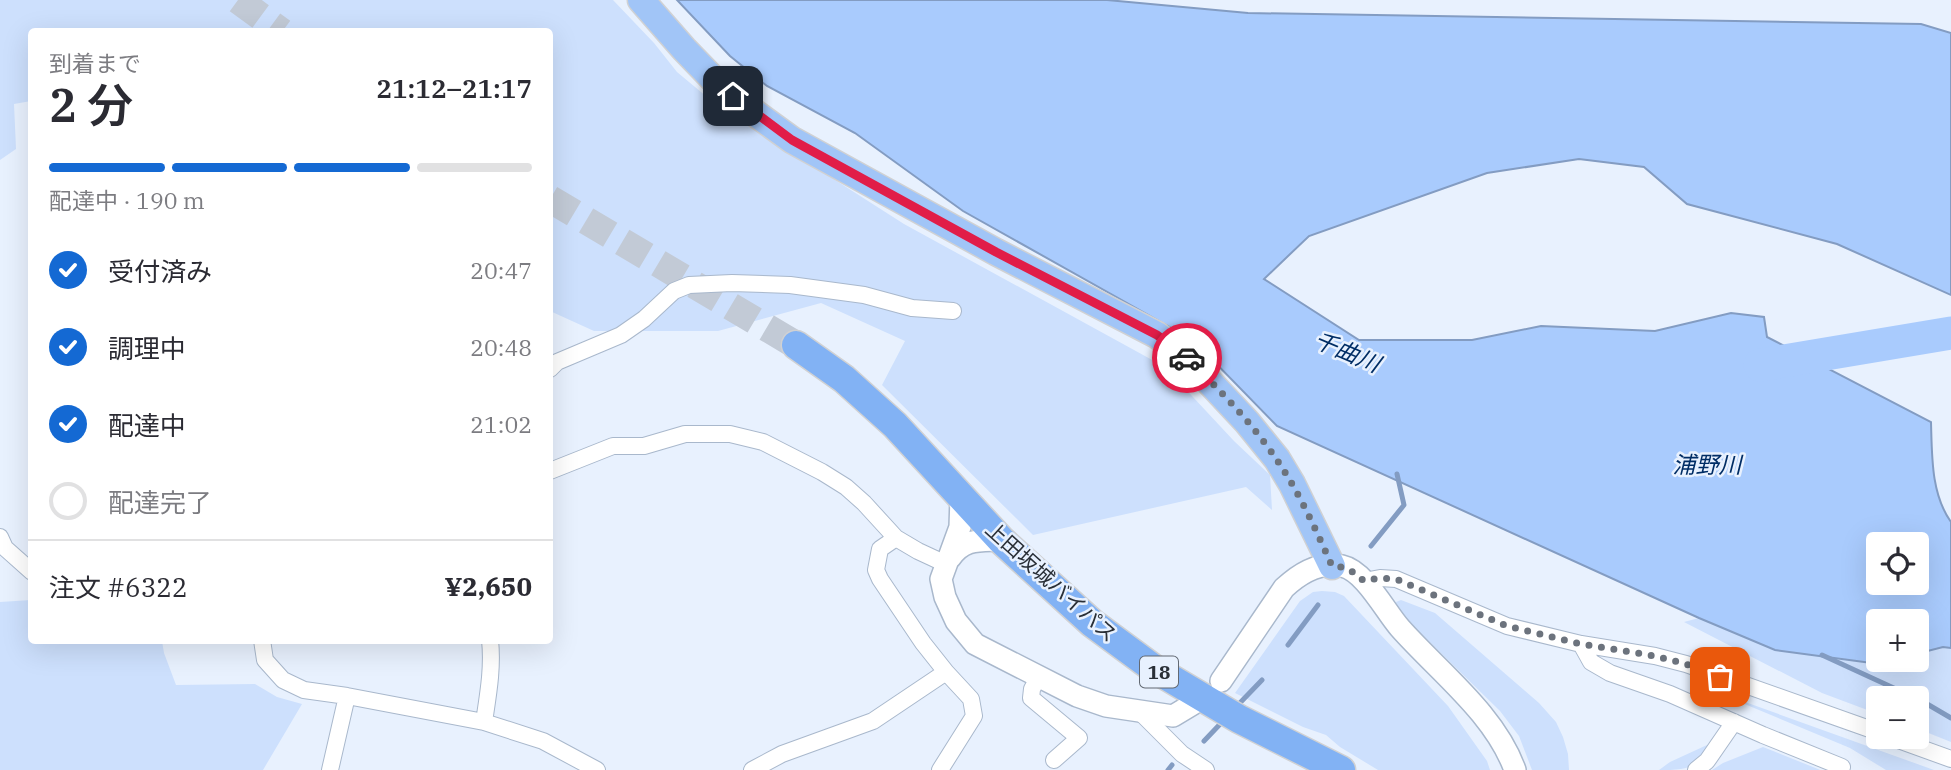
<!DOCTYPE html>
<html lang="ja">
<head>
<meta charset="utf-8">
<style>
	body { margin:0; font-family:"IBM Plex Serif","Noto Sans JP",serif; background:#f7f7f7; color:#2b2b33; height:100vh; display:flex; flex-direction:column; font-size:26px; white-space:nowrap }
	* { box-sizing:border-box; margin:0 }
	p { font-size:23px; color:#7c7c81 }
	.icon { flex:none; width:38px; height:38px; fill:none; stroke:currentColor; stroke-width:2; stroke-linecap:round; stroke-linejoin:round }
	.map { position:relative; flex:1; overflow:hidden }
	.sheet { position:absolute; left:28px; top:28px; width:525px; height:616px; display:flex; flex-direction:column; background:#fff; border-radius:7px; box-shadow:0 7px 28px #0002 }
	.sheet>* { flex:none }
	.buttons { position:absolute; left:1866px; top:532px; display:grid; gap:14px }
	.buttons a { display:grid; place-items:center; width:63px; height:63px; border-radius:7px; background:#fff; box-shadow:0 7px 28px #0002; font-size:35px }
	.pin { position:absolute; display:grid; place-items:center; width:60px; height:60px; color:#fff; margin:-30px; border-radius:14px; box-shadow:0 4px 10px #0006 }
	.courier { position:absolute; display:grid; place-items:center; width:70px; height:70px; margin:-35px; border:5px solid #e11d48; border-radius:50%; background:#fff; color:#222; box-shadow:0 2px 9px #0007 }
	.overview em { font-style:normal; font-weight:600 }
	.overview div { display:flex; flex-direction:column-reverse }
	.overview { display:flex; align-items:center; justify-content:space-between; height:119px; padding:0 21px }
	h1 { font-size:46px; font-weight:600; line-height:52px }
	.bar { display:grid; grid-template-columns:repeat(4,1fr); gap:10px 7px; align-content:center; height:84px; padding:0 21px }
	.bar i { height:9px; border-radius:5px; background:#e1e1e2 }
	.bar .active { background:#1469d3 }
	.bar p { grid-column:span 4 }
	.line { display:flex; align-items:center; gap:18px; padding:0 21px; border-top:2px solid #e1e1e2 }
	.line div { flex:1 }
	ol { padding:0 21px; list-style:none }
	li { display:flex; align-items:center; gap:21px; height:77px }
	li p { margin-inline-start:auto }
	li .icon { padding:7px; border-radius:50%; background:#1469d3; color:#fff; stroke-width:4 }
	li:last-child { color:#7c7c81 }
	li i { width:38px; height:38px; border:4px solid #e1e1e2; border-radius:50% }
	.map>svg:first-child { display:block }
	.green { fill:#cde0fd }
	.water { fill:#a9cbfd; stroke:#839cc2; stroke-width:2; fill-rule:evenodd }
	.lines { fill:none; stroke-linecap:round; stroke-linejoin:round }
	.stream { stroke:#839cc2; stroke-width:5 }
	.river { stroke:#a9cbfd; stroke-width:33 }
	.trunk-tunnel { stroke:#c2cad6; stroke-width:28; stroke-dasharray:28 14; stroke-linecap:butt }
	.minor-casing { stroke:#a9b8cc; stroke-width:18 }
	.tertiary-casing { stroke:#a9b8cc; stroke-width:24 }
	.primary-casing { stroke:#d0d1d3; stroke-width:29 }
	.trunk-casing { stroke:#d0d1d3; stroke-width:31 }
	.minor { stroke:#fff; stroke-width:16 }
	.tertiary { stroke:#fff; stroke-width:21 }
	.primary { stroke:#a1c5f7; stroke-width:26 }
	.trunk { stroke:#82b2f4; stroke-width:28 }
	.done { stroke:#6c737d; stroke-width:7; stroke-dasharray:0 12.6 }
	.route { stroke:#e11d48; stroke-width:9 }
	.labels { text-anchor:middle; stroke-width:5; stroke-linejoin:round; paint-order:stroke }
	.shield { fill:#e8f1fe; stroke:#626973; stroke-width:2 }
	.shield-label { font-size:19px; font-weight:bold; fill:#292f37 }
	.street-label { font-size:21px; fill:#292f37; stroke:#e8f1fe }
	.water-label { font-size:23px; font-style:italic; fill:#002d65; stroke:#e8f1fe }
</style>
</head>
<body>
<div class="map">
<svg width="1951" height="770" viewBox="0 0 1951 770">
	<rect width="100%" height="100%" fill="#e8f1fe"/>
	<!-- green -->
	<path class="green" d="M 0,0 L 613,0 L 654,43 L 677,72 L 713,102 L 904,224 L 1165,367 L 1234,441 L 1270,475 L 1272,510 L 1246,487 L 1033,535 L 882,385 L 905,341 L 821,303 L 718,331 L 594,331 L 550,311 L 550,32 L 32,32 L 31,101 L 14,104 L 16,149 L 0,160 Z
		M 1322,591 L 1335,592 L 1344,596 L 1448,706 L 1487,761 L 1490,770 L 1378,770 L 1340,747 L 1326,735 L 1303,727 L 1235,693 L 1300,601 L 1313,592 Z
		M 31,600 L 32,640 L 162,641 L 164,653 L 176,685 L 255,684 L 277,697 L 302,704 L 263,770 L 0,770 L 0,602 Z
		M 1401,600 L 1435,613 L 1539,703 L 1556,722 L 1563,737 L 1568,754 L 1569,770 L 1532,770 L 1519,736 L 1500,711 L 1401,614 L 1397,607 L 1396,602 Z
		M 1699,618 L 1775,650 L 1879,664 L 1896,660 L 1916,660 L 1916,654 L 1943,647 L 1951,648 L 1951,742 L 1916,728 L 1916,698 L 1878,698 L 1878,714 L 1822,693 L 1684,622 Z
		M 1706,688 L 1934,770 L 1886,770 L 1850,748 Z
		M 1707,745 C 1703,770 1681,770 1659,770 L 1670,762 Z
		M 1763,747 L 1818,769 L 1820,770 L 1712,770 L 1723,763 Z"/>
	<!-- water -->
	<path class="water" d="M 677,0 L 1107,0 L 1248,13 L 1921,24 L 1951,33 L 1951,295 L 1837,244 L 1687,204 L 1644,167 L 1579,159 L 1487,173 L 1309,236 L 1264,279 L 1359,340 L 1472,340 L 1541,326 L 1655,331 L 1731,313 L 1764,317 L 1767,337 L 1931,422 C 1932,456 1931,494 1951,522 L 1951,648 L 1943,647 L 1916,654 L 1916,621 L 1878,621 L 1878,660 L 1896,660 L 1879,664 L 1775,650 L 1699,618 L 1277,426 L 1199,346 L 1168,326 L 963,211 L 855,133 L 767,86 L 730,56 ZM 1878,544 L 1916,544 L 1916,583 L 1878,583 Z"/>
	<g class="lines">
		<!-- stream -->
		<path class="stream" d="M 1371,546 L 1404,505 L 1397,474
			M 1288,645 L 1318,605
			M 1822,655 L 1922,701 L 1951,718
			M 1235,708 L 1262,680
			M 1204,741 L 1224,720
			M 1168,770 L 1172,765"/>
		<!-- river -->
		<path class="river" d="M 1760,365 L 1951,333"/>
		<!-- trunk-tunnel -->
		<path class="trunk-tunnel" d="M 238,0 L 282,32
			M 550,199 L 796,345"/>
		<!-- minor casing -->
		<g class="minor-casing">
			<path id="minor" d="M 550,369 L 557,362 L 621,335 L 644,319 L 674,291 L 689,285 L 732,283 L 790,285 L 864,295 L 912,308 L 953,311
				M 550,471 L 613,446 L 644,446 L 685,434 L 730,434 L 763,442 L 822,472 L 846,487 L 864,503 L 896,538 L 918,551 L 946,564
				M 0,537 L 5,548 L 32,572
				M 896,538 L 880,549 L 876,570 L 880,579 L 923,643 L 946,672 L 971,699 L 974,716 L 940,770
				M 1364,581 L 1380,578 L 1396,579 L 1507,626 L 1581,644 L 1655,656 L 1686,664 L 1878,732
				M 262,640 L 265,660 L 283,680 L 304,690 L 347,696 L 484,722 L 543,741 L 597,770
				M 1581,644 L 1591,662 L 1610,673 L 1670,694 L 1763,735 L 1842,767
				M 1039,676 L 1032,689 L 1031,698 L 1079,738 L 1054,760
				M 1140,712 L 1182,754 L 1206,770
				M 484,722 C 488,695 493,668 490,640
				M 1890,737 L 1951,759
				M 330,770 L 347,696
				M 752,770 L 782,754 L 873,721 L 946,672
				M 1696,770 L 1707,761 L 1734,722"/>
		</g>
		<!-- tertiary casing -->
		<g class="tertiary-casing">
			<path id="tertiary" d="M 961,497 L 960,527 L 941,579 L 945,597 L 956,621 L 975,644 L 1077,696 L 1106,706 L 1173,716 L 1193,704
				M 950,558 C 964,538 979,541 1001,540
				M 1221,681 L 1284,588 C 1300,573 1319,561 1342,566 C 1365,571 1385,611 1400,628 C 1439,672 1495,714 1515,770"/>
		</g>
		<!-- primary casing -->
		<g class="primary-casing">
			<path id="primary" d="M 641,0 L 684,49 L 715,81 L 752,111 L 792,140 L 996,252 L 1157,335 L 1188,359 L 1247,422 L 1277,459 L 1292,484 L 1332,566"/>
		</g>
		<!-- trunk casing -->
		<g class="trunk-casing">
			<path id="trunk" d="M 796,345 L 844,379 L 895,425 L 1001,540 L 1092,623 L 1153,668 L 1239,719 L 1341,770"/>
		</g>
		<!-- minor -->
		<use href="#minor" class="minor"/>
		<!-- tertiary -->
		<use href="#tertiary" class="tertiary"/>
		<!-- primary -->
		<use href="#primary" class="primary"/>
		<!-- trunk -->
		<use href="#trunk" class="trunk"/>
	</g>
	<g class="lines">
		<!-- done -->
		<path class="done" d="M 1187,358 C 1219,389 1252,423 1277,460 C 1299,492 1316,530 1332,566 C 1346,566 1354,572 1364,581 L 1380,578 L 1396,579 L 1507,626 L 1581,644 L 1655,656 L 1686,664 L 1720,677"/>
		<!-- route -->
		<path class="route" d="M 733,96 L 792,140 L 996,252 L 1157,335 L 1187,358"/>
	</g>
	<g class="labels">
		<!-- shield labels -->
		<rect class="shield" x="1140" y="656.5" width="38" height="31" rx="5"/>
		<g class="shield-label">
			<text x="1159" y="679">18</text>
		</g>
		<!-- street labels -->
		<g class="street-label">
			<text transform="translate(1051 582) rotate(42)" y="7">上田坂城バイパス</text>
		</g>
		<!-- water labels -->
		<g class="water-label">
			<text transform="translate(1347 352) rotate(23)" y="8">千曲川</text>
			<text x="1707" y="473">浦野川</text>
		</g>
	</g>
</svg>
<div class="buttons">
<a><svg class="icon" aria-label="locate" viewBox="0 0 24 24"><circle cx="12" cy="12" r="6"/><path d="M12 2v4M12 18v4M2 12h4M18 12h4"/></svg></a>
<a>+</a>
<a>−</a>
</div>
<div class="pin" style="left:1720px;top:677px;background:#ea580c"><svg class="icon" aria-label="bag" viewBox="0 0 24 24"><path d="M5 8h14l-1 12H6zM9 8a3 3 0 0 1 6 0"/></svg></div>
<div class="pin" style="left:733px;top:96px;background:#1f2937"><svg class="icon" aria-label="home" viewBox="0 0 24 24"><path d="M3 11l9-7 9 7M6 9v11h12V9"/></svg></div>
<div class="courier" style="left:1187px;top:358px"><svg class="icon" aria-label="car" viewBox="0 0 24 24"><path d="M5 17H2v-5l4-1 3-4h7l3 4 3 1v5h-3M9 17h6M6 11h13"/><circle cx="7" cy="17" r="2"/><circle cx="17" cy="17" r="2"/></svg></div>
<section class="sheet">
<div class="overview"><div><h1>2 分</h1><p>到着まで</p></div><em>21:12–21:17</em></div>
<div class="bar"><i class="active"></i><i class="active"></i><i class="active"></i><i></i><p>配達中 · 190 m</p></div>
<ol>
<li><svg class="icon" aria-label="check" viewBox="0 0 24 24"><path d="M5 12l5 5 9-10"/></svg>受付済み<p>20:47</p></li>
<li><svg class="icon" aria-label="check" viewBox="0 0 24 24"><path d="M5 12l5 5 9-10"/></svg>調理中<p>20:48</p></li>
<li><svg class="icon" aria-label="check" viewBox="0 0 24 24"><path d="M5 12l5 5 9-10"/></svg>配達中<p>21:02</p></li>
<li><i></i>配達完了</li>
</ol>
<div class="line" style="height:91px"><div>注文 #6322</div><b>¥2,650</b></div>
</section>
</div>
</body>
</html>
